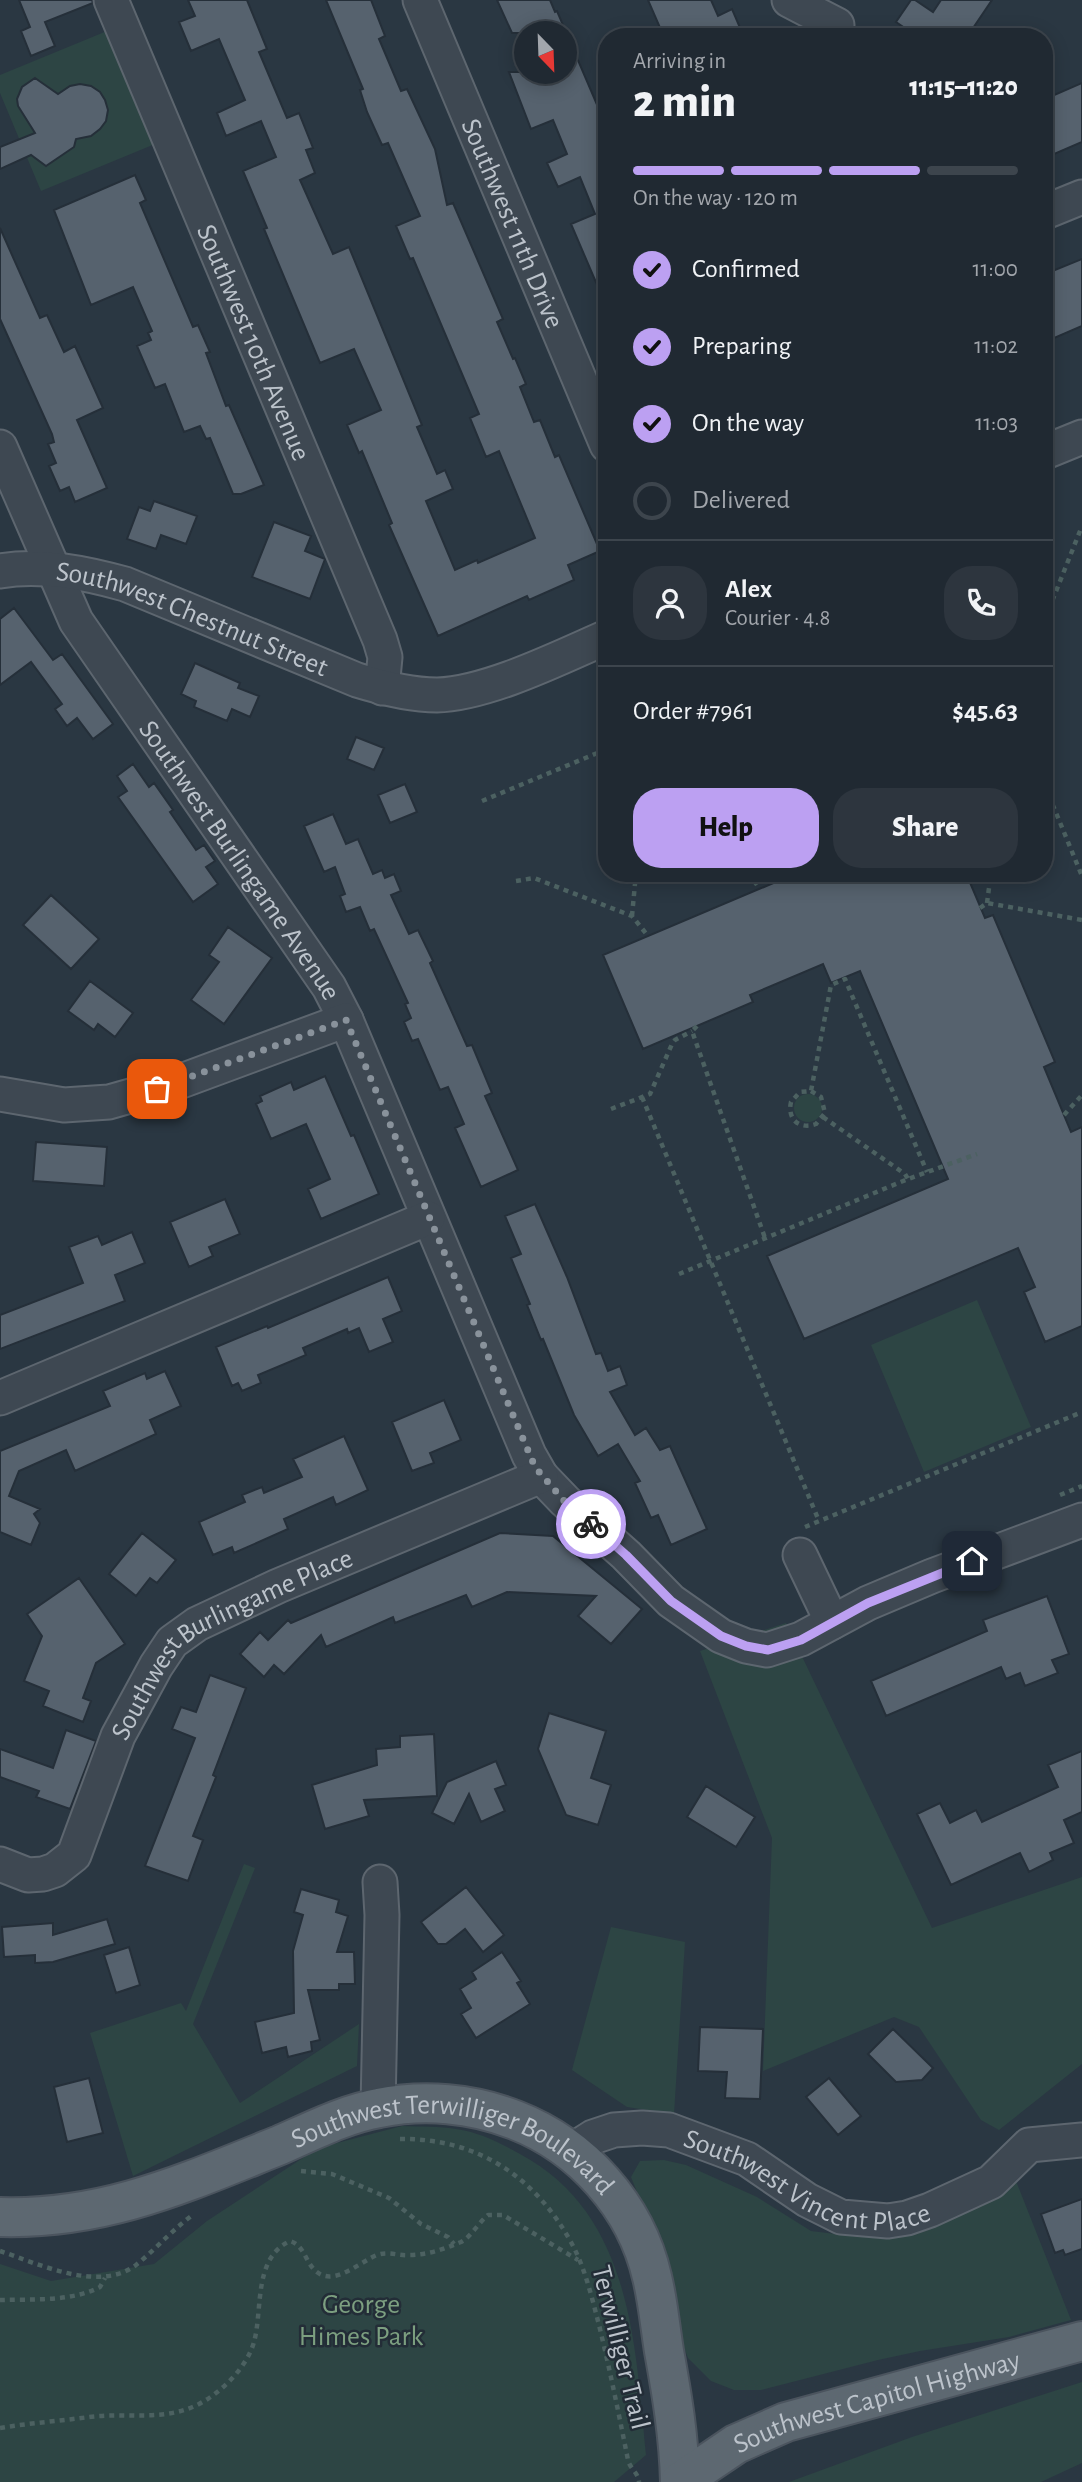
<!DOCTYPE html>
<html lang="en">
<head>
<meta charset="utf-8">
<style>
	body { margin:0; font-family:"Alegreya Sans",sans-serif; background:#2d353e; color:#f1f3f6; height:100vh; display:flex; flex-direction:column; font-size:26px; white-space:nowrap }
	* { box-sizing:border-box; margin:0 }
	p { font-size:23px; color:#a2a6ac }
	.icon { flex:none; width:38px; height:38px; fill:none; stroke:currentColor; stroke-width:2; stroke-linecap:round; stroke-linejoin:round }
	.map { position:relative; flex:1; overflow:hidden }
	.drawer { position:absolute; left:598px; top:28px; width:455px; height:854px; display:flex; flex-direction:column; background:#202932; border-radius:28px; box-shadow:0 4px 18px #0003,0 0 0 2px #3d454d }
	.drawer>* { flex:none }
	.needle { width:46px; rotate:157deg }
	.tools { position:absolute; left:514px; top:21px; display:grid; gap:14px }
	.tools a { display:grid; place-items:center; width:63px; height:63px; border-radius:50%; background:#202932; box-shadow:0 4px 18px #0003,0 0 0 2px #3d454d; font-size:35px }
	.pin { position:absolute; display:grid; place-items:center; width:60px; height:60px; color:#fff; margin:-30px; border-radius:14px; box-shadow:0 4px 10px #0006 }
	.courier { position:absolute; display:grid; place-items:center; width:70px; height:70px; margin:-35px; border:5px solid #bca0f2; border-radius:50%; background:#fff; color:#222; box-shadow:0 2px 9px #0007 }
	.headline em { font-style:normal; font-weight:800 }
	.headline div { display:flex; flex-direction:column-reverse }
	.headline { display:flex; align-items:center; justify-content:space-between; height:119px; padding:0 35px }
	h1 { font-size:46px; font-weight:800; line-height:52px }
	.bar { display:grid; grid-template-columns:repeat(4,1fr); gap:10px 7px; align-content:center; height:84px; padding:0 35px }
	.bar i { height:9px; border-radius:5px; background:#3d454d }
	.bar .selected { background:#bca0f2 }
	.bar p { grid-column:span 4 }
	.line { display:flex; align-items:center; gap:18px; padding:0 35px; border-top:2px solid #3d454d }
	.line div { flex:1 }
	.round { display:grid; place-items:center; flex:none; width:74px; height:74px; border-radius:28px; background:#2d353e }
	ol { padding:0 35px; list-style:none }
	li { display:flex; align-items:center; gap:21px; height:77px }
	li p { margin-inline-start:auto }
	li .icon { padding:7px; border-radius:50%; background:#bca0f2; color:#111; stroke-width:4 }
	li:last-child { color:#a2a6ac }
	li i { width:38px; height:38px; border:4px solid #3d454d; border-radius:50% }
	.action { display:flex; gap:14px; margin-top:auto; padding:14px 35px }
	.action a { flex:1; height:80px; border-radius:28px; background:#bca0f2; color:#111; font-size:28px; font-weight:800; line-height:80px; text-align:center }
	.action a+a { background:#2d353e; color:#f1f3f6 }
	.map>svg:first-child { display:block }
	.green { fill:#2d4544 }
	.building { fill:#56626e; stroke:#252f39; stroke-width:2 }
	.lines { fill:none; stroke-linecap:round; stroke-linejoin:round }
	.minor-casing { stroke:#5d666f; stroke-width:37 }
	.major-casing { stroke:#4b545e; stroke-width:42 }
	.path { stroke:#4c6161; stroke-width:4.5; stroke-dasharray:5 5; stroke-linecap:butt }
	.minor { stroke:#3e4852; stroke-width:33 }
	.major { stroke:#5d6871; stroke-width:38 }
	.done { stroke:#89929b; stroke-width:7; stroke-dasharray:0 12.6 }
	.route { stroke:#bca0f2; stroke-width:9 }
	.labels { text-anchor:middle; stroke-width:5; stroke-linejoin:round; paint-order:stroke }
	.street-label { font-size:28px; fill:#bcc3cb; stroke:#232d37 }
	.park-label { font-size:28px; fill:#7c9f80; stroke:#232d37 }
</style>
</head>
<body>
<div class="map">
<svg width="1082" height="2482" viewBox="0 0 1082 2482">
	<rect width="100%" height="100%" fill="#2a3742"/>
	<!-- green -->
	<path class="green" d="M 107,31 L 155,144 L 41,191 L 0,93 L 0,75 Z
		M794 1108a14 14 0 1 1 28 0a14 14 0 1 1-28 0Z
		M 977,1300 L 1031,1427 L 924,1472 L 871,1345 Z
		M 786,1623 L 932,1928 L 1082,1877 L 1082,2064 L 999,2130 L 981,2120 L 919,2027 L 894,2017 L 763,2071 L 772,1838 L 700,1651 Z
		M 244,1864 L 255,1868 L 193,2024 L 240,2103 L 359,2024 L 357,2066 L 133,2176 L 90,2033 L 181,2003 L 186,2011 Z
		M 611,1927 L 685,1942 L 674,2114 L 627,2107 L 572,2070 Z
		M 402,2126 C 420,2127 439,2126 456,2129 C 479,2132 500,2143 520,2154 C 632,2214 635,2344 646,2455 L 614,2482 L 0,2482 L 0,2264 L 51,2281 L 154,2264 L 207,2221 L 318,2148 Z
		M 664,2160 L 686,2165 L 757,2197 L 811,2231 L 860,2237 L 922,2227 L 976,2208 L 1016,2181 L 1071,2320 L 1009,2337 L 920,2351 L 878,2360 L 761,2390 L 734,2390 L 711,2381 L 688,2358 L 683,2345 L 671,2277 L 631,2177 L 640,2161 Z
		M 1082,2382 L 1082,2463 L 1041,2482 L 789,2482 L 912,2437 Z"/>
	<!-- building -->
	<path class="building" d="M 19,0 L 92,0 L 93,3 L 45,22 L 55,46 L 31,56 L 21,31 L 30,27 Z
		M 188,0 L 247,0 L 267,49 L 259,52 L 287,118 L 299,113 L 313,148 L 306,150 L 315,173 L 300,180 L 333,254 L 349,247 L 422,425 L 417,427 L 437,474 L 445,470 L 453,489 L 426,501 L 455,570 L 477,560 L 478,563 L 535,538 L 499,451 L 486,457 L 470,418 L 479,414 L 413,258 L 410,259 L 396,226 L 420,216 L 388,143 L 382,145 L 367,112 L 360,90 L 363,89 L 326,0 L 371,0 L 385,36 L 379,39 L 401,91 L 407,89 L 435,149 L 447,205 L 453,203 L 503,319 L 497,322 L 513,359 L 515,358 L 526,384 L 520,387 L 534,422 L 540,420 L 555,457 L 559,455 L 600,551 L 568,565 L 574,580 L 529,600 L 527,596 L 438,636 L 389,525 L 392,523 L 362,451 L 359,453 L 347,425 L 381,410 L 354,349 L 320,363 L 264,229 L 267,228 L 243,171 L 276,157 L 261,121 L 226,136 L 217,113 L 245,100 L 219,39 L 191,51 L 179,22 L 195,16 Z
		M 497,0 L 550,0 L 555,12 L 557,11 L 607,128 L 607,308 L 571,224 L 595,214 L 580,177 L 558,187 L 547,163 L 567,154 L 553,120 L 531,129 L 509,72 L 565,72 L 565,33 L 512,33 Z
		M 648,0 L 711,0 L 718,16 L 732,9 L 744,37 L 664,37 Z
		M 911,0 L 915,0 L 933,12 L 941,0 L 992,0 L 967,37 L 918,37 L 896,22 Z
		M 35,78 L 58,94 L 70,86 L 80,84 L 91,86 L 100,92 L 105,100 L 108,110 L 106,121 L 100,129 L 91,136 L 76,139 L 74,147 L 46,166 L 31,155 L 0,169 L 0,147 L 35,133 L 18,106 L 17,99 L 22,87 Z
		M 1082,83 L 1082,142 L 1045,158 L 1045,99 Z
		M 135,175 L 146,200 L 140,203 L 193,327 L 198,325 L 210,352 L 206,353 L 226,406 L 229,405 L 264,485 L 241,494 L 233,494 L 210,438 L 206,439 L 200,426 L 184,432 L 165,384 L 155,388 L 137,346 L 151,340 L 148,333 L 152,331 L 133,287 L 91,305 L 54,210 Z
		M 0,228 L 40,318 L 47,315 L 64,352 L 75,346 L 103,408 L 77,420 L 107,488 L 75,502 L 69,487 L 60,491 L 49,466 L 56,463 L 48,444 L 54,442 L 52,434 L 0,319 Z
		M 1082,259 L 1082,326 L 1045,342 L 1045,274 Z
		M 154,501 L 197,516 L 186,544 L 161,535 L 156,549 L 127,539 L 139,507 L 150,511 Z
		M 274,522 L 311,536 L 305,551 L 325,559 L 310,599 L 252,577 Z
		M 14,608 L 53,660 L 62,654 L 113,724 L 93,739 L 77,718 L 67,726 L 55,709 L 62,704 L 31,662 L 0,685 L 0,619 Z
		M 195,663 L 240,683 L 238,688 L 259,696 L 250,717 L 232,709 L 227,721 L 194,707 L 196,701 L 181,694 Z
		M 356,737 L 384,748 L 374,770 L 347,759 Z
		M 133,764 L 149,787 L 154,783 L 173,810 L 170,812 L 196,850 L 204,845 L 215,861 L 206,867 L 218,884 L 193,902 L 118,797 L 127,791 L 117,776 Z
		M 405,784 L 417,812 L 390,823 L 378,795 Z
		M 333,814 L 346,844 L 358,839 L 373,874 L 382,870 L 385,878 L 394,874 L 401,891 L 391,895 L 409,934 L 418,930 L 433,961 L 430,963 L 467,1046 L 472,1045 L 492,1093 L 485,1096 L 518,1170 L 481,1187 L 455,1128 L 464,1124 L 448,1087 L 440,1090 L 418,1039 L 412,1041 L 404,1022 L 411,1018 L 405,1004 L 408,1003 L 374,929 L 370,931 L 360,907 L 346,912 L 340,896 L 345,894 L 335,867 L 324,872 L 304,826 Z
		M 797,873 L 966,873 L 985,918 L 993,915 L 1055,1062 L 1044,1067 L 1071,1132 L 1082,1127 L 1082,1326 L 1045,1342 L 1024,1292 L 1035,1287 L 1018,1248 L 804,1339 L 767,1256 L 948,1179 L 860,971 L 831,983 L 823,964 L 750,995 L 753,1002 L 643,1049 L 603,955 Z
		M 51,895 L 99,939 L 71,969 L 23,925 Z
		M 228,927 L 272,958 L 224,1024 L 191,1000 L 219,962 L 209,955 Z
		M 90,981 L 133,1013 L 115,1037 L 98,1024 L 94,1030 L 68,1011 Z
		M 325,1076 L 351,1136 L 354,1135 L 379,1194 L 321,1219 L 308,1189 L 330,1179 L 306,1124 L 271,1139 L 256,1104 L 262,1101 L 260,1096 L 291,1082 L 294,1090 Z
		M 36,1142 L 107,1147 L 104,1186 L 33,1181 Z
		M 225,1199 L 240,1234 L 209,1247 L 213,1256 L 189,1267 L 170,1222 Z
		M 535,1204 L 567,1277 L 596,1354 L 601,1353 L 608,1371 L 620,1366 L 627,1385 L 610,1392 L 635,1435 L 646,1428 L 660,1450 L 670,1446 L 707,1529 L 671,1545 L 658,1515 L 651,1518 L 635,1483 L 640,1481 L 618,1444 L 598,1456 L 574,1415 L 543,1339 L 541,1340 L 527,1305 L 530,1304 L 511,1258 L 521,1254 L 505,1216 Z
		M 132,1232 L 145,1263 L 115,1275 L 125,1301 L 0,1349 L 0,1315 L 83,1283 L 69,1247 L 98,1236 L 102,1245 Z
		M 388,1277 L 402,1311 L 383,1319 L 393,1342 L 369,1352 L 359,1328 L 348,1333 L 347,1329 L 303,1348 L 306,1355 L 258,1375 L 261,1383 L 242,1391 L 238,1383 L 232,1386 L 216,1347 L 267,1326 L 268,1328 Z
		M 165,1371 L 181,1406 L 150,1420 L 156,1434 L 75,1471 L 66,1450 L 19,1471 L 9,1496 L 40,1509 L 34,1514 L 40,1523 L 31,1545 L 0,1532 L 0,1451 L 110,1406 L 103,1391 L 145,1373 L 147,1379 Z
		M 444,1400 L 461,1440 L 430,1453 L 434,1463 L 412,1471 L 392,1422 Z
		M 344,1436 L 368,1490 L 336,1505 L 333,1497 L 284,1519 L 288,1529 L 234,1553 L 232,1547 L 213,1555 L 199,1522 L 245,1502 L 242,1495 L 262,1487 L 264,1493 L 302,1477 L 293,1459 Z
		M 142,1533 L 176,1560 L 157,1583 L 150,1578 L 136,1596 L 109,1574 Z
		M 500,1533 L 553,1536 L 642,1609 L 611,1644 L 578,1616 L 596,1596 L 507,1592 L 472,1607 L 466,1595 L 395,1623 L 393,1617 L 326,1647 L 321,1635 L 284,1674 L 274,1665 L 264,1677 L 240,1654 L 260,1632 L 268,1640 L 288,1620 L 291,1623 Z
		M 79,1578 L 125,1644 L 96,1663 L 83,1698 L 91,1701 L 83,1722 L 43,1706 L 49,1691 L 24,1681 L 42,1636 L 27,1614 Z
		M 1047,1596 L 1069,1654 L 1052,1660 L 1058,1673 L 1025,1686 L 1020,1673 L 1006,1679 L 1001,1667 L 886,1716 L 871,1681 L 987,1631 L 983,1620 Z
		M 210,1675 L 246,1688 L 213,1775 L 216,1777 L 193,1836 L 203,1840 L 188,1881 L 145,1866 L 195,1738 L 172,1729 L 181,1707 L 196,1712 Z
		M 549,1713 L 606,1731 L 591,1778 L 611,1785 L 598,1825 L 566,1815 L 538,1749 Z
		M 66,1730 L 96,1741 L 70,1809 L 36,1797 L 39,1791 L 0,1777 L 0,1749 L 53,1768 Z
		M 434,1734 L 437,1796 L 364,1800 L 369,1816 L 325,1829 L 312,1785 L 377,1765 L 376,1749 L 400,1747 L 400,1736 Z
		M 1082,1751 L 1082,1812 L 1064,1820 L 1074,1843 L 1050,1853 L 1053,1860 L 1029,1872 L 1020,1853 L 951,1885 L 917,1814 L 940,1803 L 950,1823 L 976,1810 L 982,1822 L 1058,1787 L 1048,1765 Z
		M 496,1761 L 506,1785 L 495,1789 L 505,1811 L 481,1822 L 469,1794 L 454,1824 L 432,1813 L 447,1782 Z
		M 706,1786 L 755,1817 L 736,1847 L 687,1817 Z
		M 466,1887 L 504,1935 L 483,1952 L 465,1929 L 446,1944 L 438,1944 L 421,1922 Z
		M 301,1889 L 339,1900 L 336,1912 L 348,1916 L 337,1952 L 354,1952 L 355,1984 L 339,1984 L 339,1990 L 308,1990 L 320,2040 L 311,2042 L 312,2051 L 288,2057 L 286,2047 L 262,2053 L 255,2022 L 294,2013 L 293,1951 L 303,1915 L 294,1912 Z
		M 107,1919 L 115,1944 L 53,1962 L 35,1963 L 35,1955 L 4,1957 L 2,1927 L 53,1923 L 53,1935 Z
		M 129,1947 L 140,1985 L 116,1993 L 104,1955 Z
		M 502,1952 L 521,1981 L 517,1983 L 530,2004 L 476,2038 L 461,2014 L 471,2008 L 460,1989 L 476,1979 L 472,1972 Z
		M 700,2027 L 763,2029 L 760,2099 L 725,2098 L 727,2072 L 698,2071 Z
		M 893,2029 L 933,2068 L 922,2080 L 896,2082 L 868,2054 Z
		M 89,2078 L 103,2133 L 67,2142 L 54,2087 Z
		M 829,2078 L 861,2116 L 838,2135 L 806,2097 Z
		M 1082,2199 L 1082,2249 L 1065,2255 L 1063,2250 L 1055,2253 L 1041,2214 Z"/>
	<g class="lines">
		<!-- minor casing -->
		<g class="minor-casing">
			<g id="minor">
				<path id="s1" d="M 111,0 L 380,640 L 385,657 L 382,688"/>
				<path id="s2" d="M 420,0 L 607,445"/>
				<path d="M 789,0 L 837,25"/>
				<path d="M 1045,212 L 1082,197"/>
				<path id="s3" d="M 0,447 L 76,621 L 329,987 L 346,1020 L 529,1455 L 541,1476 L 565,1501 L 626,1555 L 671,1601 L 721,1636 L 746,1646 L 767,1650 L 801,1639 L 868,1603 L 932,1576 L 1082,1520"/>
				<path d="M 1045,452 L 1082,437"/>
				<path id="s4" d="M 0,571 C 42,564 85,573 125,584 L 357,680 C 383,688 410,695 437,695 C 487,694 561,657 607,637"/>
				<path d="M 0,1094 L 64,1105 L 109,1102 L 176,1083 L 346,1020"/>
				<path d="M 0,1398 L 428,1218"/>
				<path d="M 800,1555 L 832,1622"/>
				<path id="s5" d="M 0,1864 L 28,1875 L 43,1874 L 55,1870 L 74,1855 L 118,1736 L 156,1666 L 172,1642 L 197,1624 L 278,1586 L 541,1476"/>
				<path d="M 378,2108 L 382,1915 L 380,1882"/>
				<path id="s6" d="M 571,2151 L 593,2137 L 614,2130 L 642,2128 L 669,2130 L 747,2159 L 807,2200 L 841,2217 L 888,2221 L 907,2218 L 930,2210 L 991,2182 L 1029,2145 L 1082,2140"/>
			</g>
		</g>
		<!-- major casing -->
		<g class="major-casing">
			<g id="major">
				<path id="s7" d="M 0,2217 C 105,2220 185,2183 280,2145 C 312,2131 345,2114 379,2108 C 424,2099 472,2103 515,2120 C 582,2146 636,2206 652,2277 C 658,2301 660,2326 664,2351 C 672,2395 679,2437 680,2482"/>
				<path id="s8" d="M 680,2482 L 736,2444 L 786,2422 L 1082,2341"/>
			</g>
		</g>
		<!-- path -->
		<path class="path" d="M 1045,619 L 1082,526
			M 1045,786 L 1082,876
			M 482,801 L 607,749
			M 748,873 L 760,889
			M 516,881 L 534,878 L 632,916 L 648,936
			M 987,903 L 991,873
			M 980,908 L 987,903 L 1082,920
			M 632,916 L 636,873
			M 697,1026 L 692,1031 L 765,1238
			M 811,1091 L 821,1097 L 825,1113 L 816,1124 C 799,1130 787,1119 791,1102 L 800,1092 L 811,1091 L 831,985 L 845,979 L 927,1172
			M 642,1097 L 819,1521
			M 611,1109 L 650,1094 L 672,1044 L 675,1040 L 692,1031
			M 1064,1115 L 1082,1095
			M 823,1117 L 905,1174 L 908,1179
			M 679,1274 L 908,1179 L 977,1154
			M 1060,1495 L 1082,1486
			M 805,1527 L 1082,1412
			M 400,2139 C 477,2138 536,2177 572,2244 C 585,2268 592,2298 599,2325 C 610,2370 619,2415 628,2460 C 630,2469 638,2472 639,2482
			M 301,2171 L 332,2174 L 389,2198 L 421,2224 L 448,2237 L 454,2244
			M 0,2251 C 39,2264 99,2293 136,2265 C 156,2249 173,2229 194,2214
			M 0,2300 C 32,2299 71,2302 100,2287 L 105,2278
			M 0,2428 C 30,2423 60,2421 89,2417 C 127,2412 164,2422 199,2404 C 222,2392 247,2367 254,2342 C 263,2309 253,2258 290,2241 C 307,2246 305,2268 322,2275 C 339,2282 362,2261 377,2255 C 389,2251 398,2256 409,2255 C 428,2255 444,2249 461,2242 C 471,2237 479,2222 488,2215 L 503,2215 L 578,2260"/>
		<!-- minor -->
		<use href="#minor" class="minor"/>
		<!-- major -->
		<use href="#major" class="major"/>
	</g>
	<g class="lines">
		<!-- done -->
		<path class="done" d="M 157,1089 L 346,1020 L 535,1467 L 565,1502 L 591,1524"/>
		<!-- route -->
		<path class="route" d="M 591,1524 L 626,1555 L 671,1601 L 721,1636 L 746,1646 L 768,1650 L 801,1640 L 868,1603 L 972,1561"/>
	</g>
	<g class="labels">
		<!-- street labels -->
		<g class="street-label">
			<text dy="10" stroke="none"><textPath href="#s2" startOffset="242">Southwest 11th Drive</textPath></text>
			<text dy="10" stroke="none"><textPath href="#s1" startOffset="371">Southwest 10th Avenue</textPath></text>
			<text dy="10" stroke="none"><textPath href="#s4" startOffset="201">Southwest Chestnut Street</textPath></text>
			<text dy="10" stroke="none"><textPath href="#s3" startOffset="480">Southwest Burlingame Avenue</textPath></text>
			<text dy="10" stroke="none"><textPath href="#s5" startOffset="362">Southwest Burlingame Place</textPath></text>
			<text dy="10" stroke="none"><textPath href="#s6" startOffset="254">Southwest Vincent Place</textPath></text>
			<text dy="10" stroke="none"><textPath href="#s7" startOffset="480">Southwest Terwilliger Boulevard</textPath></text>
			<text transform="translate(622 2347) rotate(76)" y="10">Terwilliger Trail</text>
			<text dy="10" stroke="none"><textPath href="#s8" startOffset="215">Southwest Capitol Highway</textPath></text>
		</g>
		<!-- park labels -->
		<g class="park-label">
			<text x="361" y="2313">George<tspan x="361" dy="32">Himes Park</tspan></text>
		</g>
	</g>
</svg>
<div class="tools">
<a><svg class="needle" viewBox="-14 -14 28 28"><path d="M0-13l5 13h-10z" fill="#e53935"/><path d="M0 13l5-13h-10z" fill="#a2a6ac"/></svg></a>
</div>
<div class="pin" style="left:157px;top:1089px;background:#ea580c"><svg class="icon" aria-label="bag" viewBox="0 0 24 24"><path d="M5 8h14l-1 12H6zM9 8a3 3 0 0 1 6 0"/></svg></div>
<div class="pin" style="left:972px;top:1561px;background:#1f2937"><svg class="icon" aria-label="home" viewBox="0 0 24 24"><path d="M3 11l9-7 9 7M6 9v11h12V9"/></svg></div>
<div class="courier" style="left:591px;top:1524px"><svg class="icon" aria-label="bike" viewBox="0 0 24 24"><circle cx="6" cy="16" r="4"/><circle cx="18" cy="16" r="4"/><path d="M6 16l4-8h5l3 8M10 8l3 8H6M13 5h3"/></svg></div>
<section class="drawer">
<div class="headline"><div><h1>2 min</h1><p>Arriving in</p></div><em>11:15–11:20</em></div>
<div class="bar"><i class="selected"></i><i class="selected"></i><i class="selected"></i><i></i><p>On the way · 120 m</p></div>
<ol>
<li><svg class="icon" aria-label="check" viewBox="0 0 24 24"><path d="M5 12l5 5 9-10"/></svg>Confirmed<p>11:00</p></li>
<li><svg class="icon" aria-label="check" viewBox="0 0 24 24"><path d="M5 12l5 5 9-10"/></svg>Preparing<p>11:02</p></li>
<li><svg class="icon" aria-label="check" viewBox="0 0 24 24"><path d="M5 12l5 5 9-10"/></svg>On the way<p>11:03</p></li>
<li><i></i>Delivered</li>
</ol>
<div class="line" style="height:126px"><a class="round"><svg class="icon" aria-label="person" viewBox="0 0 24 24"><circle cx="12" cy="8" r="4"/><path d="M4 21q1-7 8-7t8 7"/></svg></a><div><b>Alex</b><p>Courier · 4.8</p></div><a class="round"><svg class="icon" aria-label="phone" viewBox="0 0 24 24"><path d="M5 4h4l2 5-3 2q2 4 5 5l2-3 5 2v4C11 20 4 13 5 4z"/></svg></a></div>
<div class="line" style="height:91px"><div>Order #7961</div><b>$45.63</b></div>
<div class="action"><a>Help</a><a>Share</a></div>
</section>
</div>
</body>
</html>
